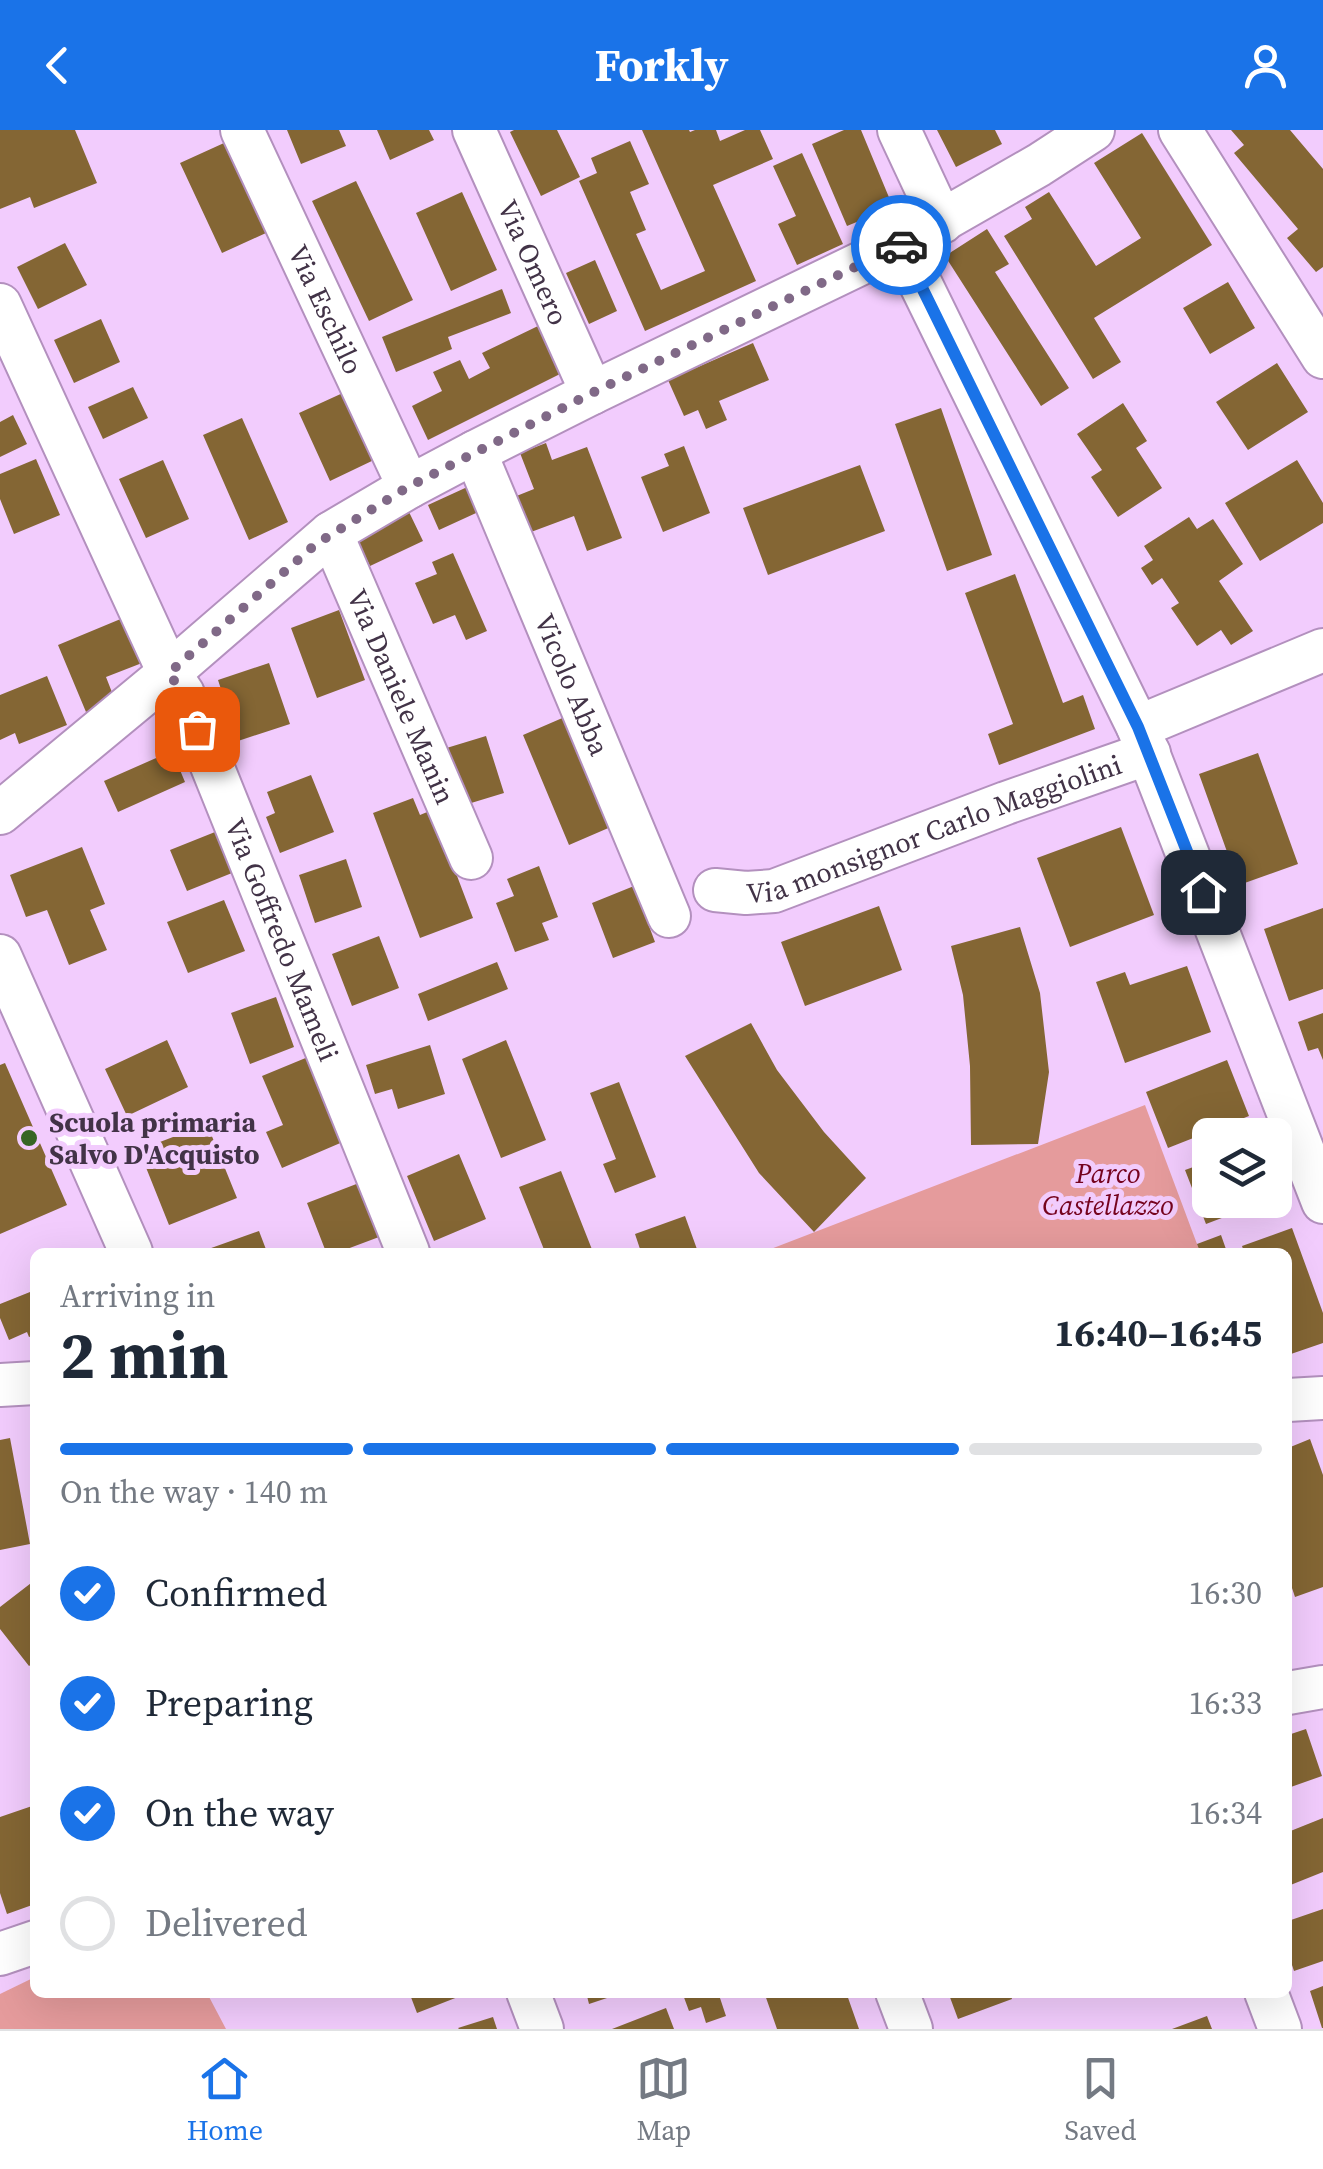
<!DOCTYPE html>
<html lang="en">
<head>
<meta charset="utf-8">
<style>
	body { margin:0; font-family:"Source Serif 4",serif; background:#f6f6f7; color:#1f2937; height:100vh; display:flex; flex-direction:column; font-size:38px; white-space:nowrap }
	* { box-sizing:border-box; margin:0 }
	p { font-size:32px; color:#747a83 }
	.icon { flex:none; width:55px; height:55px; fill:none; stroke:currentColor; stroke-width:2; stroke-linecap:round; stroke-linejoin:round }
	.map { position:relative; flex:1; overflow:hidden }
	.sheet { position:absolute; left:30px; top:1118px; width:1262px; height:750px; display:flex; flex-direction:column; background:#fff; border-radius:15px; box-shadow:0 10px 40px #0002 }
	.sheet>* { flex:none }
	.fabs { position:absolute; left:1192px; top:988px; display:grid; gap:20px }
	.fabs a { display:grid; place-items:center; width:100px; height:100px; border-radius:15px; background:#fff; box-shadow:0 10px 40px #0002; font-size:50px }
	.pin { position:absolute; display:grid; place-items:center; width:85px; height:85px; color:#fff; margin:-42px; border-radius:20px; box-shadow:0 5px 15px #0006 }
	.courier { position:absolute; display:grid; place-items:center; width:100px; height:100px; margin:-50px; border:8px solid #1a73e8; border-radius:50%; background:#fff; color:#222; box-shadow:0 2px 12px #0007 }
	.overview em { font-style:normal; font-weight:700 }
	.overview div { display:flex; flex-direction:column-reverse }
	.overview { display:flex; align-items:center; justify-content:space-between; height:170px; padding:0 30px }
	h1 { font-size:65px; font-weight:700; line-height:75px }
	.bar { display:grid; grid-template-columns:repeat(4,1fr); gap:15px 10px; align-content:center; height:120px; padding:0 30px }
	.bar i { height:12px; border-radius:8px; background:#e0e1e3 }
	.bar .active { background:#1a73e8 }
	.bar p { grid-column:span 4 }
	ol { padding:0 30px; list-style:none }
	li { display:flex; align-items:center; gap:30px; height:110px }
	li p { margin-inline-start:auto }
	li .icon { padding:10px; border-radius:50%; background:#1a73e8; color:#fff; stroke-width:4 }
	li:last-child { color:#747a83 }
	li i { width:55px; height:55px; border:5px solid #e0e1e3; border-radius:50% }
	header { display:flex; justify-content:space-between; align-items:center; height:130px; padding:0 30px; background:#1a73e8; color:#fff; font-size:45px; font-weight:700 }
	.dock { display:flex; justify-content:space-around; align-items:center; height:140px; border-top:2px solid #e0e1e3; background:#fff; font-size:28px; color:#747a83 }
	.dock a { display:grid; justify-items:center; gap:5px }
	.dock .active { color:#1a73e8 }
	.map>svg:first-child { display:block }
	.green { fill:#e59b9c }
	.building { fill:#846634 }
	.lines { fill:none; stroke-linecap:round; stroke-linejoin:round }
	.minor-casing { stroke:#b390be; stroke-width:46 }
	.minor { stroke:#fff; stroke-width:42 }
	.done { stroke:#806987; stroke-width:10; stroke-dasharray:0 18 }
	.route { stroke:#1a73e8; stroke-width:12 }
	.poi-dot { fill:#366524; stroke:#f2ccfd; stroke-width:4 }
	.labels { text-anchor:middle; stroke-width:10; stroke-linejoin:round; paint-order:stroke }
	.street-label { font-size:28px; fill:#423347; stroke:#f2ccfd }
	.poi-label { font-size:28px; font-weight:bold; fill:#423347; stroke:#f2ccfd; text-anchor:start }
	.park-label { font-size:28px; font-style:italic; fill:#75031e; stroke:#f2ccfd }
</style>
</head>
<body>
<header><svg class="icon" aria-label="back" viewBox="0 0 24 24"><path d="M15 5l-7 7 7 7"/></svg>Forkly<svg class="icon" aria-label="person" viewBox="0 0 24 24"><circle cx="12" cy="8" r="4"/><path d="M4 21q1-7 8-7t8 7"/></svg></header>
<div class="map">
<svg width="1323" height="1899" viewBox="0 0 1323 1899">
	<rect width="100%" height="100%" fill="#f2ccfd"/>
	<!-- green -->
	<path class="green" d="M 1145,975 L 1200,1122 L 763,1122 Z
		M 35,1847 L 35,1862 L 207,1863 L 226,1899 L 0,1899 L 0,1864 Z"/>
	<!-- building -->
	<path class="building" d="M 0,0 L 75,0 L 97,53 L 34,78 L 30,67 L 0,79 Z
		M 287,0 L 339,0 L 346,16 L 301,34 Z
		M 377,0 L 429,0 L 434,10 L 390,30 Z
		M 514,0 L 557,0 L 580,47 L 541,66 L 510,2 Z
		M 642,0 L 689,0 L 690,2 L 695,0 L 716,0 L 720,11 L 745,0 L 760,0 L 773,29 L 713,55 L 756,151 L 645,201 L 579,51 L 597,43 L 591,28 L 630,11 L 649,54 L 630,62 L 646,100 L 636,104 L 661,160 L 705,141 Z
		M 844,0 L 861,0 L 893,77 L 847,96 L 812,14 Z
		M 937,0 L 995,0 L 1002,14 L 956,37 Z
		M 1231,0 L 1290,0 L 1323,39 L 1323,137 L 1316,142 L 1287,108 L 1298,99 L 1234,23 L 1244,15 Z
		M 1142,3 L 1212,115 L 1094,188 L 1121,232 L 1093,249 L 1004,106 L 1032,89 L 1025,77 L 1049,62 L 1096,136 L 1141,108 L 1094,33 Z
		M 224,13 L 266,103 L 222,123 L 180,33 Z
		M 802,23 L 843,114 L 797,135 L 778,94 L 796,86 L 773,36 Z
		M 356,51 L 413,170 L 369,191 L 312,71 Z
		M 462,62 L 497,140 L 451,161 L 416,83 Z
		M 987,99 L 1009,134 L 995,142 L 1069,258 L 1041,276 L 945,126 Z
		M 65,113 L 87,155 L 38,179 L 17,137 Z
		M 595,130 L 617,181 L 589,194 L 566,143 Z
		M 1228,152 L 1255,198 L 1210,224 L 1183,178 Z
		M 502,159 L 511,183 L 448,207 L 452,219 L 396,242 L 382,207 Z
		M 101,189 L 120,232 L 74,253 L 54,210 Z
		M 538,196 L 562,243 L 428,310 L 412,276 L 442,261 L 433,242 L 460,230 L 469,249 L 490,238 L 482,223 Z
		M 753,213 L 769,250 L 719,271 L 727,290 L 706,299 L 698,280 L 684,286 L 668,250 Z
		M 1277,233 L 1308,282 L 1248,320 L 1216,272 Z
		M 133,257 L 148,288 L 103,309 L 88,277 Z
		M 345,262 L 376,329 L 330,351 L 299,283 Z
		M 1123,273 L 1147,311 L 1136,318 L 1162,358 L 1118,387 L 1091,347 L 1102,340 L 1077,304 Z
		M 941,278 L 992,425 L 947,441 L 895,294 Z
		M 13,285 L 27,314 L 0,327 L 0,292 Z
		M 242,288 L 288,392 L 249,410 L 203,305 Z
		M 546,313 L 552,330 L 587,317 L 622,408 L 587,421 L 574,386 L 523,405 L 509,369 L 534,359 L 520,323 Z
		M 684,316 L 710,383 L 663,402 L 641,347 L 669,336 L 664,324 Z
		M 36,329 L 60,385 L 14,404 L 0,369 L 0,344 Z
		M 163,330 L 189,389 L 146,408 L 119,349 Z
		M 1297,330 L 1323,373 L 1323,393 L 1260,431 L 1225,373 Z
		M 860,335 L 885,401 L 768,445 L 743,378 Z
		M 476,353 L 487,378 L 439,400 L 428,375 Z
		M 409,382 L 423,411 L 370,436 L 356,407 Z
		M 1189,387 L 1197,399 L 1213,389 L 1243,434 L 1219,451 L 1253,501 L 1231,515 L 1221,500 L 1197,516 L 1171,478 L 1179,473 L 1162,448 L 1152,455 L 1141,438 L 1153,430 L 1144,416 Z
		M 453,423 L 487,501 L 466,510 L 455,485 L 433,494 L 415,453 L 437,444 L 432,432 Z
		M 1015,444 L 1063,573 L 1083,565 L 1095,599 L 999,635 L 988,604 L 1013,594 L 965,463 Z
		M 339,480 L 365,550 L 317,568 L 291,498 Z
		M 123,488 L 142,533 L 106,547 L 115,570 L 86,582 L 58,515 Z
		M 269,533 L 290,594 L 238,611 L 218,550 Z
		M 47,546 L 67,595 L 19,614 L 15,603 L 0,610 L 0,565 Z
		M 567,586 L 613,696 L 569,715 L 523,605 Z
		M 486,606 L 504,663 L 458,677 L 440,620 Z
		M 172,621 L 185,652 L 118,682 L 104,651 Z
		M 1258,623 L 1298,734 L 1239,755 L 1199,644 Z
		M 311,645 L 334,702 L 280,723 L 266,687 L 275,683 L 267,662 Z
		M 413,668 L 420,685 L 432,680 L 473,788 L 420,808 L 373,683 Z
		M 1121,697 L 1154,785 L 1070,817 L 1037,728 Z
		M 215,702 L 232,743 L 187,761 L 170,720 Z
		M 82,717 L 105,774 L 90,780 L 107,820 L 69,835 L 47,780 L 26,787 L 10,745 Z
		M 346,729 L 362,777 L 315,793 L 299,745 Z
		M 539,736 L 558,787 L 542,793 L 549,810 L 515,822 L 496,773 L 514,766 L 507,749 Z
		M 634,756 L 655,812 L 613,828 L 592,773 Z
		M 224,770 L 245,821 L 188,843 L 167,792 Z
		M 879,776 L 902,840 L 805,876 L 781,812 Z
		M 1323,778 L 1323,859 L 1289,871 L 1264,799 Z
		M 1020,797 L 1040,863 L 1049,942 L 1038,1014 L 971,1015 L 970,936 L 963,865 L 951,816 Z
		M 379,806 L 399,858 L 352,876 L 332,824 Z
		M 497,832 L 508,859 L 428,891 L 418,864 Z
		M 1187,836 L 1211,902 L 1125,933 L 1096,852 L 1125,842 L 1130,855 Z
		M 276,867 L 294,917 L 250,934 L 231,883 Z
		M 1323,883 L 1323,930 L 1318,918 L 1308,921 L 1298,892 Z
		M 751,893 L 777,940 L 824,1002 L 866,1048 L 814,1102 L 759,1043 L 685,926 Z
		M 167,910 L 188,957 L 127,986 L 105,939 Z
		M 506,910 L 546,1010 L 501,1028 L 462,929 Z
		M 430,915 L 445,964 L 398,979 L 392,959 L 375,964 L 366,935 Z
		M 308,927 L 345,1011 L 282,1038 L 266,1002 L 283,995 L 262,946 Z
		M 1227,930 L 1249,986 L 1168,1018 L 1146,962 Z
		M 5,933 L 67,1075 L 0,1104 L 0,935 Z
		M 619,952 L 656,1047 L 615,1063 L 603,1034 L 616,1029 L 590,963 Z
		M 207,994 L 237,1068 L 169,1095 L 139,1020 Z
		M 459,1024 L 486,1089 L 434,1111 L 407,1046 Z
		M 1210,1031 L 1210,1070 L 1269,1070 L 1206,1094 L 1185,1040 Z
		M 561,1041 L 593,1122 L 545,1122 L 519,1057 Z
		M 359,1053 L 379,1107 L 339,1122 L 326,1122 L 307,1073 Z
		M 685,1086 L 698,1122 L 641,1122 L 635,1104 Z
		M 1292,1098 L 1323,1183 L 1323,1213 L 1288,1225 L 1288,1122 L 1244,1122 L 1242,1116 Z
		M 259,1101 L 267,1122 L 200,1122 Z
		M 1221,1105 L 1227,1122 L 1200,1122 L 1197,1114 Z
		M 35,1160 L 35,1205 L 29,1207 L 27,1202 L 9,1210 L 0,1188 L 0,1174 Z
		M 10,1308 L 30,1414 L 0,1420 L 0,1310 Z
		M 1310,1309 L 1323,1345 L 1323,1457 L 1295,1467 L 1288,1446 L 1288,1318 Z
		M 35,1450 L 35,1532 L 29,1536 L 0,1499 L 0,1477 Z
		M 1306,1599 L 1322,1646 L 1288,1658 L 1288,1605 Z
		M 35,1675 L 35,1774 L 7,1784 L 0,1763 L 0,1687 Z
		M 1323,1688 L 1323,1742 L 1288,1756 L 1288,1702 Z
		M 1323,1779 L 1323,1831 L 1294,1841 L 1288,1823 L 1288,1791 Z
		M 1323,1856 L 1323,1898 L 1322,1898 L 1310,1861 Z
		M 409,1862 L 468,1862 L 468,1863 L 417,1883 Z
		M 586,1862 L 622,1862 L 622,1863 L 589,1874 Z
		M 682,1862 L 718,1862 L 726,1886 L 706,1893 L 701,1877 L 689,1881 Z
		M 764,1862 L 846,1862 L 859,1899 L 777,1899 Z
		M 948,1862 L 1010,1862 L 1012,1869 L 958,1889 Z
		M 666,1878 L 674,1899 L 612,1899 Z
		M 1207,1886 L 1212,1899 L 1172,1899 Z
		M 493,1887 L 497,1899 L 459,1899 L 458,1898 Z"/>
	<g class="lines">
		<!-- minor casing -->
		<g class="minor-casing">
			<g id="minor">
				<path id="s1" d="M 242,0 L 409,357"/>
				<path id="s2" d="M 474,0 L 592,263"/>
				<path d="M 899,0 L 942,92"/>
				<path d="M 1180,0 L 1323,227"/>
				<path d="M 901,114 L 1138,597 L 1323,1072"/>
				<path id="s3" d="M 0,175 L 169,543 L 183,564 L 408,1122"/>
				<path id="s4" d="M 475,322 L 669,786"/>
				<path id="s5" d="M 331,403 L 471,728"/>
				<path d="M 1138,597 L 1323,520"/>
				<path d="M 0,683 L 169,543 L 331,403 L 409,357 L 475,322 L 592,263 L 901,114 L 1039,35 L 1093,0"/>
				<path id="s6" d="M 715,760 L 746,763 L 774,761 L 1006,673 L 1149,623"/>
				<path d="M 0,826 L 131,1122"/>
				<path d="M 0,1255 L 35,1253"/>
				<path d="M 1288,1270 L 1323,1268"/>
				<path d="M 1288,1563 L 1323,1557"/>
				<path d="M 0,1824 L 35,1812"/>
				<path d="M 528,1862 L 542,1899"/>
				<path d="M 897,1862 L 911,1899"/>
				<path d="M 1266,1862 L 1280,1899"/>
			</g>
		</g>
		<!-- minor -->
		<use href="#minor" class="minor"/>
	</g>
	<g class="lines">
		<!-- done -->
		<path class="done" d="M 197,599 L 183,564 L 169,543 L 316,414 L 408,357 L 592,263 L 901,115"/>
		<!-- route -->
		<path class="route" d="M 901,115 L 1138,597 L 1203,762"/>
	</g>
	<!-- markers -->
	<circle class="poi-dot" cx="29" cy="1008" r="10"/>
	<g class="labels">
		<!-- street labels -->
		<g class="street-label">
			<text dy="10" stroke="none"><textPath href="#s2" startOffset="145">Via Omero</textPath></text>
			<text dy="10" stroke="none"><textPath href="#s1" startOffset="198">Via Eschilo</textPath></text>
			<text dy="10" stroke="none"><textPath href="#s4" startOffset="252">Vicolo Abba</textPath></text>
			<text dy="10" stroke="none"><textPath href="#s5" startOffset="178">Via Daniele Manin</textPath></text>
			<text dy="10" stroke="none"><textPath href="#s6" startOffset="230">Via monsignor Carlo Maggiolini</textPath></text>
			<text dy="10" stroke="none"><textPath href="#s3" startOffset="695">Via Goffredo Mameli</textPath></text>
		</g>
		<!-- poi labels -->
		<g class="poi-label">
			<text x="49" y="1002">Scuola primaria<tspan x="49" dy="32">Salvo D'Acquisto</tspan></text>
		</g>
		<!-- park labels -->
		<g class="park-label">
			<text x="1108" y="1053">Parco<tspan x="1108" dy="32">Castellazzo</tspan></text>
		</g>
	</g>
</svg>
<div class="fabs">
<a><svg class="icon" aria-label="layers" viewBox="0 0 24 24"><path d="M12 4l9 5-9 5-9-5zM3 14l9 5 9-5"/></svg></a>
</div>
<div class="pin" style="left:197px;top:599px;background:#ea580c"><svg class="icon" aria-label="bag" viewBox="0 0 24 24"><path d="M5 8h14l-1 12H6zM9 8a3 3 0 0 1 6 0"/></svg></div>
<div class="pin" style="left:1203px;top:762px;background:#1f2937"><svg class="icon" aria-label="home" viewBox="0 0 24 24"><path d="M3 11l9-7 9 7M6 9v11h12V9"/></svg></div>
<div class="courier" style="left:901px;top:115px"><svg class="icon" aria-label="car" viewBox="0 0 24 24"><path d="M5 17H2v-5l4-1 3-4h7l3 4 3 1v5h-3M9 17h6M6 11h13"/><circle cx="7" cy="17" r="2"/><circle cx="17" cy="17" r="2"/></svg></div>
<section class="sheet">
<div class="overview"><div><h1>2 min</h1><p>Arriving in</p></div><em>16:40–16:45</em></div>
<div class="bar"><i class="active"></i><i class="active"></i><i class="active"></i><i></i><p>On the way · 140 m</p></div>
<ol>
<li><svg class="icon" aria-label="check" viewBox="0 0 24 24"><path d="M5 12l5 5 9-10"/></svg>Confirmed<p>16:30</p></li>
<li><svg class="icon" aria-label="check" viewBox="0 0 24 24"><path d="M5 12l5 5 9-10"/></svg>Preparing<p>16:33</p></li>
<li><svg class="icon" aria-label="check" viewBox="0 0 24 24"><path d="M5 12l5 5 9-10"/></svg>On the way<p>16:34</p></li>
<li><i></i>Delivered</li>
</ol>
</section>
</div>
<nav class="dock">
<a class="active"><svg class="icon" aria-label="home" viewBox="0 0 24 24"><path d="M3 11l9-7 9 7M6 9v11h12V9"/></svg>Home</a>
<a><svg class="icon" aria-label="map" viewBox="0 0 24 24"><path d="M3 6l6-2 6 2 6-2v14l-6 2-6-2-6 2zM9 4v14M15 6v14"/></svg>Map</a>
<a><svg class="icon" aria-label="saved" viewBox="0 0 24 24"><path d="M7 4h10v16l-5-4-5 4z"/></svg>Saved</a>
</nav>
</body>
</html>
